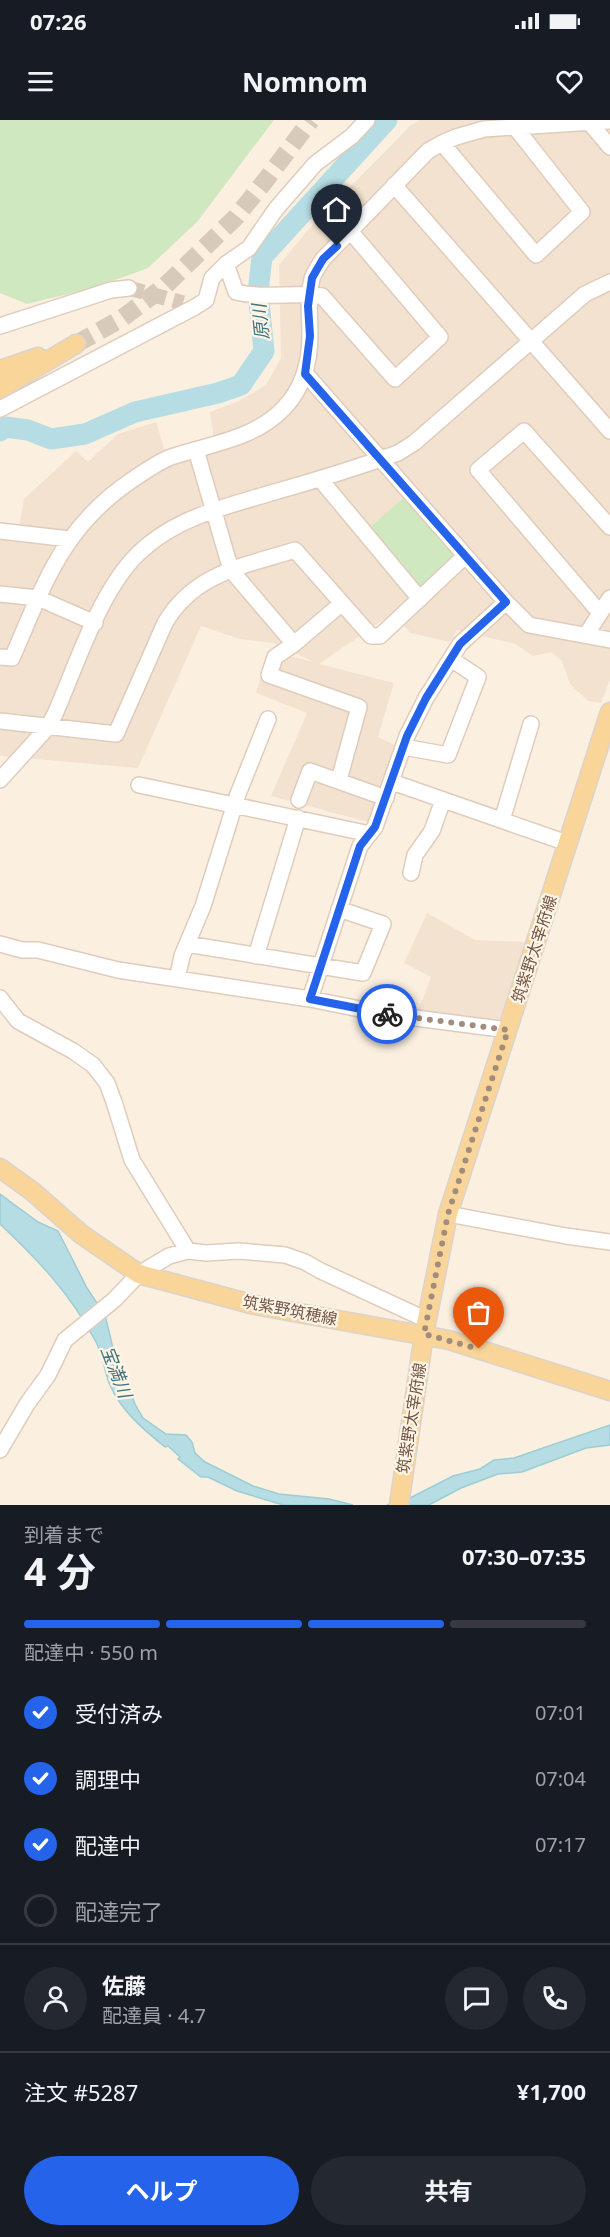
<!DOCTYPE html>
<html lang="ja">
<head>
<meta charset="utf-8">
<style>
	body { margin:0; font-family:"Noto Sans","Noto Sans JP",sans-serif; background:#242831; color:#f1f3f6; height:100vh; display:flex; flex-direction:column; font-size:22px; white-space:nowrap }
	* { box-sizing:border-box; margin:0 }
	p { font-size:20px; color:#9ea1a6 }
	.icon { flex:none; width:33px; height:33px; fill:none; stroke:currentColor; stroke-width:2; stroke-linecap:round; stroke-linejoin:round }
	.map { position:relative; height:1385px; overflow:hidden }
	.panel { display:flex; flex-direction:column; background:#171b24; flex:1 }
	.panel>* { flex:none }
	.pin { position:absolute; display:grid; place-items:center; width:51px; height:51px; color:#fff; margin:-62px -26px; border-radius:50% 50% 50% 0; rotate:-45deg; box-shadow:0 0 6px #0007 }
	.pin .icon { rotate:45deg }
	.courier { position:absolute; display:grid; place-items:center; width:60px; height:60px; margin:-30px; border:4px solid #2563eb; border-radius:50%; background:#fff; color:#222; box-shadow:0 2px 8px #0007 }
	.head em { font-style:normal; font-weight:700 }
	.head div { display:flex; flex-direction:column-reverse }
	.head { display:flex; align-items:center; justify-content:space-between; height:102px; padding:0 24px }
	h1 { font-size:39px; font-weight:700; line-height:45px }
	.bar { display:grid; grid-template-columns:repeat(4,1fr); gap:9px 6px; align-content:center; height:72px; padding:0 24px }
	.bar i { height:8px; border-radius:4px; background:#363941 }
	.bar .active { background:#2563eb }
	.bar p { grid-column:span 4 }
	.line { display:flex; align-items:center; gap:15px; padding:0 24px; border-top:2px solid #363941 }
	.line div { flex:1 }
	.round { display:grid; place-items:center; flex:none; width:63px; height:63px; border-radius:32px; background:#242831 }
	ol { padding:0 24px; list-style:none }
	li { display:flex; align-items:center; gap:18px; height:66px }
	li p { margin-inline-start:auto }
	li .icon { padding:6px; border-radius:50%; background:#2563eb; color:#fff; stroke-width:4 }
	li:last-child { color:#9ea1a6 }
	li i { width:33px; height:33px; border:3px solid #363941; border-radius:50% }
	.button { display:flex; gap:12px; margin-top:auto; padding:12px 24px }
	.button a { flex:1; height:69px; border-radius:36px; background:#2563eb; color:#fff; font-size:24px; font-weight:700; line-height:69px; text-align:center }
	.button a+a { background:#242831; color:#f1f3f6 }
	.status { display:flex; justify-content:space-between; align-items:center; height:42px; padding:0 30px; background:#171b24; direction:ltr }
	.status svg { height:16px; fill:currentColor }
	header { display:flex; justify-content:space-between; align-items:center; height:78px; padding:0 24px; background:#171b24; font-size:27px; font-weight:700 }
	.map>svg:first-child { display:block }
	.residential { fill:#f3e2cf }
	.green { fill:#d0e8bf }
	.water { fill:#b6dde4; stroke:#9ccdd5; stroke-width:1.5 }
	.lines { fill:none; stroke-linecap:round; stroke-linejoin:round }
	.river { stroke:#b6dde4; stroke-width:21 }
	.minor-tunnel { stroke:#d8caba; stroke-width:15; stroke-dasharray:15 8; stroke-linecap:butt }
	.major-tunnel { stroke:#d8caba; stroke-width:18; stroke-dasharray:18 9; stroke-linecap:butt }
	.minor-casing { stroke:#dfccbc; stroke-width:18 }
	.major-casing { stroke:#dad3cf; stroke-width:21 }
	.minor { stroke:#fff; stroke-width:15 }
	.major { stroke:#f9d599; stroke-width:18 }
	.done { stroke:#a18c7d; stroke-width:6; stroke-dasharray:0 10.8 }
	.route { stroke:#2563eb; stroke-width:8 }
	.labels { text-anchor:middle; stroke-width:4.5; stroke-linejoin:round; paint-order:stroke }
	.street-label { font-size:16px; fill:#715648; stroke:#fff5e6 }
	.water-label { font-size:18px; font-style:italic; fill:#40737e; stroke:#fff5e6 }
</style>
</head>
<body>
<div class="status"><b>07:26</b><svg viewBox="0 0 49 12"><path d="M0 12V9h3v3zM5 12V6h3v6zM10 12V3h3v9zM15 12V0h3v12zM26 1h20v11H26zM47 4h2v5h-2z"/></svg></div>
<header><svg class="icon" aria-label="menu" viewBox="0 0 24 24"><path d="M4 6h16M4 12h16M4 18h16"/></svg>Nomnom<svg class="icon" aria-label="heart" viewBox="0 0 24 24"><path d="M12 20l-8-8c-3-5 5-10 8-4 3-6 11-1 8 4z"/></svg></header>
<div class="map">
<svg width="610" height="1385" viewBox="0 0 610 1385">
	<rect width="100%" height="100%" fill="#fbf0e0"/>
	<!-- residential -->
	<path class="residential" d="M 420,0 L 610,0 L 610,560 L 601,583 L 588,581 L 570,564 L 562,541 L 551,532 L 533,536 L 515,524 L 457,510 L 450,522 L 410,513 L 393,493 L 319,544 L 394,563 L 378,617 L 399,627 L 368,702 L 271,676 L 307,593 L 256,573 L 269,531 L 314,542 L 274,523 L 239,519 L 201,506 L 138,648 L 0,636 L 0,404 L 19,406 L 24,379 L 76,331 L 88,342 L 118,314 L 156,302 L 166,334 L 214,319 L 210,292 L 239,281 L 266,265 L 281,238 L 279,145 L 308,110 L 411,5 Z
		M 427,793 L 475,820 L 525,822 L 499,905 L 418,891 L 431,857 L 404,843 Z"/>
	<!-- green -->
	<path class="green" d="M 0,0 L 274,0 L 197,102 L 148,148 L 93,168 L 27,184 L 0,173 Z
		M 407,375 L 456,432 L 455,440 L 426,467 L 417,466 L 368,409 Z"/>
	<!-- water -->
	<path class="water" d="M 0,1074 L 38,1102 L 58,1111 L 87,1168 L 105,1195 L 113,1228 L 135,1284 L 143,1298 L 166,1314 L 186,1315 L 192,1322 L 195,1333 L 205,1342 L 253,1366 L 279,1374 L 329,1379 L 353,1385 L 283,1385 L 237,1371 L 208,1357 L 201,1357 L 178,1339 L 180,1337 L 168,1326 L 165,1327 C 144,1310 121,1291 110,1265 C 104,1251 103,1235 96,1222 C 70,1173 39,1141 0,1104 Z
		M 610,1305 L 610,1325 L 586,1328 L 522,1352 L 498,1354 L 461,1368 L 429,1385 L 387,1385 L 412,1377 L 453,1356 L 480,1349 L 494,1340 L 514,1338 Z"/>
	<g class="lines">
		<!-- river -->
		<path class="river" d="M 0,311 L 6,307 L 28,310 L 51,319 L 85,314 L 135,292 L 218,273 L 241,265 L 264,231 L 258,172 L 262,137 L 387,0"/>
		<!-- minor-tunnel -->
		<path class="minor-tunnel" d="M 129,168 L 183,183"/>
		<!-- major-tunnel -->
		<path class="major-tunnel" d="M 76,224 L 121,199 L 165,166 L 236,97 L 265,61 L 311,0"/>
		<!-- minor casing -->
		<g class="minor-casing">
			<path id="minor" d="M 589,2 L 610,27
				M 442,23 L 536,135 L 582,92 L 515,7
				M 394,65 L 610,311
				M 226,144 L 236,172 C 264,179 293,172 322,176 L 395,259 L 440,217 L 351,112
				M 0,206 L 111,170 L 129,168
				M 305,253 L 506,482 L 529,505 L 610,520
				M 0,289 L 195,187 L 206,180 L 212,158 L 226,144 L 249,128 L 276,89 L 315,44 L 352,16 L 367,0
				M 196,330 L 231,450 L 294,524 L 341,484
				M 320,359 L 420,479
				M 0,411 L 69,419
				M 0,474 L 38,478 L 95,503
				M 600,493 L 478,350 L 524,311 L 610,407
				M 586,515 L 610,478
				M 294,524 L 275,537 L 269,555 L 359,587 L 339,660
				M 0,537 L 12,538 C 44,465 62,407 132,360 C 144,352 158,342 171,337 C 210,324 254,319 283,289 C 303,269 310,241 310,214 C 310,195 307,177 312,159 C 314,152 319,146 323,139 L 428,31 L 442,23 L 456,17 L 484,9 L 610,1
				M 0,601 L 116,614 L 165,503 C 194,453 244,446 295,430 L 371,516 L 380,516 L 465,436
				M 404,627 L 448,635 L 478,557 L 451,539
				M 0,660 L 48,607 L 55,594 C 76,546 98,477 133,439 C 170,399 221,388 271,373 C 314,361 356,348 398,333 L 414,323 L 585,174 L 610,162
				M 392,662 L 567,723
				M 139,665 L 370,714
				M 299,680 L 310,651 L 386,678
				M 502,700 L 531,604
				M 411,753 L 415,735 L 432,711 L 443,680
				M 0,824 L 22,830 L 38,830 L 118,850 L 310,879 L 385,894 L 508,910
				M 187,824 L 363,853 L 383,804 L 339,789
				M 256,836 L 298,698
				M 177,859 L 182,836 L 203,786 L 238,674 L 268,599
				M 0,878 L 18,901 L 73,931 L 93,945 L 107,963 L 114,982 L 132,1040 L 188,1131
				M 310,879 L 360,726 L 375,707 L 407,616 L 426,578 L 460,524 L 506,482
				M 448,1094 L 566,1116 L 610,1122
				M 0,1330 L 27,1284 L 48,1255 L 65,1220 L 114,1180 L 139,1154 L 169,1136 L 188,1131 L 206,1133 L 239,1131 L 285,1135 L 305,1142 L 321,1151 L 427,1200"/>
		</g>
		<!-- major casing -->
		<g class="major-casing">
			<path id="major" d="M 0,250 L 38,237
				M 0,269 L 76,224
				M 0,1048 L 32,1071 L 81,1114 L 139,1154 L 255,1185 L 449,1220 L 610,1271
				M 399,1385 L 424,1214 L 448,1094 L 610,592"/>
		</g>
		<!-- minor -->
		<use href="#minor" class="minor"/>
		<!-- major -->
		<use href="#major" class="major"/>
	</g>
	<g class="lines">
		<!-- done -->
		<path class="done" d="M 387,894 L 508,910 L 448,1094 L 424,1214 L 479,1229"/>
		<!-- route -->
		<path class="route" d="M 337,126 L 323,139 L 312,158 L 308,186 L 310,216 L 305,254 L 506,482 L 460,524 L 426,578 L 407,616 L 375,707 L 360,726 L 310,879 L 387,894"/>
	</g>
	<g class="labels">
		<!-- street labels -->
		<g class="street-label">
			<text transform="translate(534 829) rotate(-72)" y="6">筑紫野太宰府線</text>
			<text transform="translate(290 1190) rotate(11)" y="6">筑紫野筑穂線</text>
			<text transform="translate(411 1298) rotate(-81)" y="6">筑紫野太宰府線</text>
		</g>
		<!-- water labels -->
		<g class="water-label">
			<text transform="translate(261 202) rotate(-96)" y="6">原川</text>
			<text transform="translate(116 1252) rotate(69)" y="6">宝満川</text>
		</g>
	</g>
</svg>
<div class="pin" style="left:479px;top:1229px;background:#ea580c"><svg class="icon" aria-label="bag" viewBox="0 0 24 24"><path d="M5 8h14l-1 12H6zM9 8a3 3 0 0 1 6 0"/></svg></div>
<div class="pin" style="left:337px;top:126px;background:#1f2937"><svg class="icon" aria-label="home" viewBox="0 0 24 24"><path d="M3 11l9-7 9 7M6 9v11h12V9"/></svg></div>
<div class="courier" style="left:387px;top:894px"><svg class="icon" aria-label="bike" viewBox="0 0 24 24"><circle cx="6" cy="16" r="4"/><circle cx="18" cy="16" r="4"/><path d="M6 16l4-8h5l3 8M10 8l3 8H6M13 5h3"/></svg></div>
</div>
<section class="panel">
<div class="head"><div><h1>4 分</h1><p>到着まで</p></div><em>07:30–07:35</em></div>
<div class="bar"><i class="active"></i><i class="active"></i><i class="active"></i><i></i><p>配達中 · 550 m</p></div>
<ol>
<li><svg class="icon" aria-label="check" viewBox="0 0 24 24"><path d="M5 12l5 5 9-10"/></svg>受付済み<p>07:01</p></li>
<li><svg class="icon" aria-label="check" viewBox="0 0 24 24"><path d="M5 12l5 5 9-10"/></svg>調理中<p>07:04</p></li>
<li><svg class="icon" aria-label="check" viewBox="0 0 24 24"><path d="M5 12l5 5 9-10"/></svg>配達中<p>07:17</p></li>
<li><i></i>配達完了</li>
</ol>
<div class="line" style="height:108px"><a class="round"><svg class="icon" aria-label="person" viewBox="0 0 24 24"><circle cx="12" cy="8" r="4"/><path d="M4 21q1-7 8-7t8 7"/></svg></a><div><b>佐藤</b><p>配達員 · 4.7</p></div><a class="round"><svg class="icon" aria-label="chat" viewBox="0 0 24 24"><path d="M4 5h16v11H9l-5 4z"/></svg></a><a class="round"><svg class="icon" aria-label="phone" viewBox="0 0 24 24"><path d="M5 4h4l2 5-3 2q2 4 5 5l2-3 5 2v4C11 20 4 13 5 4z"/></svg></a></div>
<div class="line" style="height:78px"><div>注文 #5287</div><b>¥1,700</b></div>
<div class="button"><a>ヘルプ</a><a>共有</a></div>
</section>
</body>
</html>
